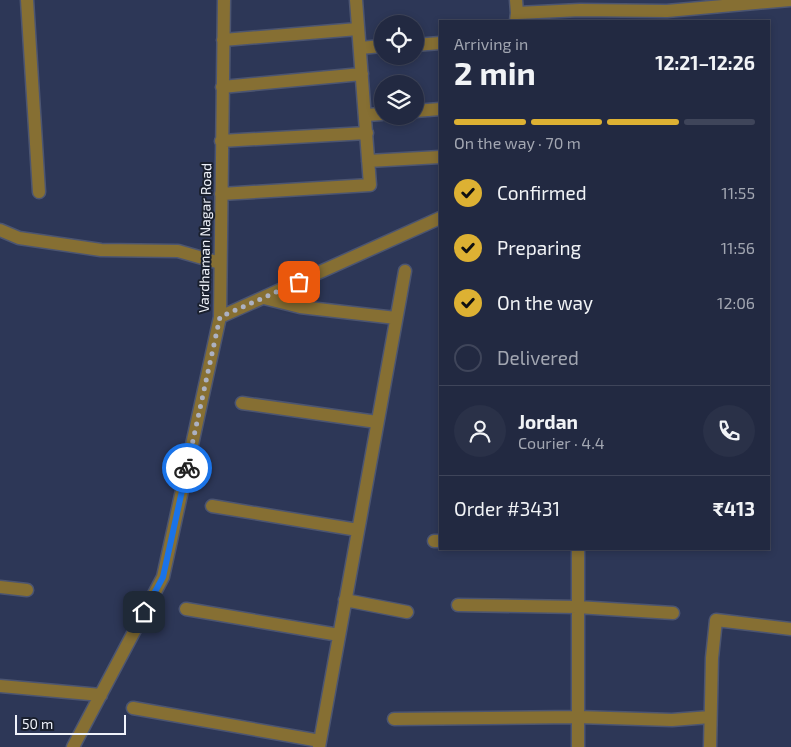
<!DOCTYPE html>
<html lang="en">
<head>
<meta charset="utf-8">
<style>
	body { margin:0; font-family:"Exo 2",sans-serif; background:#2a3148; color:#f1f3f6; height:100vh; display:flex; flex-direction:column; font-size:19px; white-space:nowrap }
	* { box-sizing:border-box; margin:0 }
	p { font-size:16px; color:#a2a6b1 }
	.icon { flex:none; width:28px; height:28px; fill:none; stroke:currentColor; stroke-width:2; stroke-linecap:round; stroke-linejoin:round }
	.map { position:relative; flex:1; overflow:hidden }
	.panel { position:absolute; left:439px; top:20px; width:331px; height:530px; display:flex; flex-direction:column; background:#222941; border-radius:0px; box-shadow:0 2px 8px #0003,0 0 0 1px #3f455a }
	.panel>* { flex:none }
	.controls { position:absolute; left:374px; top:15px; display:grid; gap:10px }
	.controls a { display:grid; place-items:center; width:50px; height:50px; border-radius:50%; background:#222941; box-shadow:0 2px 8px #0003,0 0 0 1px #3f455a; font-size:25px }
	.scale { position:absolute; left:15px; bottom:12px; width:111px; box-sizing:border-box; padding-left:5px; border:2px solid #f0f3fb; border-top:0; font-size:14px; line-height:18px; white-space:nowrap; color:#f0f3fb; -webkit-text-stroke:4px #1a202e; paint-order:stroke }
	.pin { position:absolute; display:grid; place-items:center; width:42px; height:42px; color:#fff; margin:-21px; border-radius:10px; box-shadow:0 2px 8px #0006 }
	.courier { position:absolute; display:grid; place-items:center; width:50px; height:50px; margin:-25px; border:4px solid #1a73e8; border-radius:50%; background:#fff; color:#222; box-shadow:0 1px 6px #0007 }
	.summary em { font-style:normal; font-weight:700 }
	.summary div { display:flex; flex-direction:column-reverse }
	.summary { display:flex; align-items:center; justify-content:space-between; height:85px; padding:0 15px }
	h1 { font-size:32px; font-weight:700; line-height:38px }
	.bar { display:grid; grid-template-columns:repeat(4,1fr); gap:8px 5px; align-content:center; height:60px; padding:0 15px }
	.bar i { height:6px; border-radius:4px; background:#3f455a }
	.bar .on { background:#ddb133 }
	.bar p { grid-column:span 4 }
	.line { display:flex; align-items:center; gap:12px; padding:0 15px; border-top:1px solid #3f455a }
	.line div { flex:1 }
	.round { display:grid; place-items:center; flex:none; width:52px; height:52px; border-radius:26px; background:#2a3148 }
	ol { padding:0 15px; list-style:none }
	li { display:flex; align-items:center; gap:15px; height:55px }
	li p { margin-inline-start:auto }
	li .icon { padding:5px; border-radius:50%; background:#ddb133; color:#111; stroke-width:4 }
	li:last-child { color:#a2a6b1 }
	li i { width:28px; height:28px; border:2px solid #3f455a; border-radius:50% }
	.map>svg:first-child { display:block }
	.lines { fill:none; stroke-linecap:round; stroke-linejoin:round }
	.minor-casing { stroke:#4c5571; stroke-width:15 }
	.minor { stroke:#866f33; stroke-width:12 }
	.done { stroke:#acb1c2; stroke-width:5; stroke-dasharray:0 9 }
	.route { stroke:#1a73e8; stroke-width:6 }
	.labels { text-anchor:middle; stroke-width:4; stroke-linejoin:round; paint-order:stroke }
	.street-label { font-size:14px; fill:#f0f3fb; stroke:#1a202e }
</style>
</head>
<body>
<div class="map">
<svg width="791" height="747" viewBox="0 0 791 747">
	<rect width="100%" height="100%" fill="#2d3757"/>
	<g class="lines">
		<!-- minor casing -->
		<g class="minor-casing">
			<path id="minor" d="M 27,0 L 39,192
				M 516,0 L 517,13
				M 516,21 L 517,13 L 580,10 L 667,11 L 790,0
				M 223,40 L 358,29
				M 415,45 L 440,43
				M 360,48 L 382,46
				M 222,87 L 362,74
				M 415,111 L 440,109
				M 366,115 L 382,114
				M 221,141 L 367,133
				M 368,161 L 440,157
				M 221,194 L 370,185 L 356,0
				M 0,230 L 19,238 L 101,250 L 178,251 L 220,263
				M 264,298 L 300,307 L 396,318
				M 220,317 L 440,218
				M 242,403 L 377,422
				M 212,506 L 358,530
				M 434,541 L 440,541
				M 0,587 L 27,590
				M 345,600 L 407,612
				M 458,605 L 577,607 L 673,613
				M 186,609 L 339,635
				M 0,686 L 101,695
				M 133,708 L 320,741
				M 394,719 L 578,717 L 672,720 L 710,717
				M 73,747 L 163,577 L 220,317 L 224,0
				M 319,747 L 405,271
				M 578,747 L 578,549
				M 710,747 L 712,658 L 716,620 L 791,629"/>
		</g>
		<!-- minor -->
		<use href="#minor" class="minor"/>
	</g>
	<g class="lines">
		<!-- done -->
		<path class="done" d="M 187,468 L 220,317 L 299,282"/>
		<!-- route -->
		<path class="route" d="M 144,612 L 163,577 L 187,468"/>
	</g>
	<g class="labels">
		<!-- street labels -->
		<g class="street-label">
			<text transform="translate(205 238) rotate(-89)" y="5">Vardhaman Nagar Road</text>
		</g>
	</g>
</svg>
<div class="controls">
<a><svg class="icon" aria-label="locate" viewBox="0 0 24 24"><circle cx="12" cy="12" r="6"/><path d="M12 2v4M12 18v4M2 12h4M18 12h4"/></svg></a>
<a><svg class="icon" aria-label="layers" viewBox="0 0 24 24"><path d="M12 4l9 5-9 5-9-5zM3 14l9 5 9-5"/></svg></a>
</div>
<div class="scale">50 m</div>
<div class="pin" style="left:299px;top:282px;background:#ea580c"><svg class="icon" aria-label="bag" viewBox="0 0 24 24"><path d="M5 8h14l-1 12H6zM9 8a3 3 0 0 1 6 0"/></svg></div>
<div class="pin" style="left:144px;top:612px;background:#1f2937"><svg class="icon" aria-label="home" viewBox="0 0 24 24"><path d="M3 11l9-7 9 7M6 9v11h12V9"/></svg></div>
<div class="courier" style="left:187px;top:468px"><svg class="icon" aria-label="bike" viewBox="0 0 24 24"><circle cx="6" cy="16" r="4"/><circle cx="18" cy="16" r="4"/><path d="M6 16l4-8h5l3 8M10 8l3 8H6M13 5h3"/></svg></div>
<section class="panel">
<div class="summary"><div><h1>2 min</h1><p>Arriving in</p></div><em>12:21–12:26</em></div>
<div class="bar"><i class="on"></i><i class="on"></i><i class="on"></i><i></i><p>On the way · 70 m</p></div>
<ol>
<li><svg class="icon" aria-label="check" viewBox="0 0 24 24"><path d="M5 12l5 5 9-10"/></svg>Confirmed<p>11:55</p></li>
<li><svg class="icon" aria-label="check" viewBox="0 0 24 24"><path d="M5 12l5 5 9-10"/></svg>Preparing<p>11:56</p></li>
<li><svg class="icon" aria-label="check" viewBox="0 0 24 24"><path d="M5 12l5 5 9-10"/></svg>On the way<p>12:06</p></li>
<li><i></i>Delivered</li>
</ol>
<div class="line" style="height:90px"><a class="round"><svg class="icon" aria-label="person" viewBox="0 0 24 24"><circle cx="12" cy="8" r="4"/><path d="M4 21q1-7 8-7t8 7"/></svg></a><div><b>Jordan</b><p>Courier · 4.4</p></div><a class="round"><svg class="icon" aria-label="phone" viewBox="0 0 24 24"><path d="M5 4h4l2 5-3 2q2 4 5 5l2-3 5 2v4C11 20 4 13 5 4z"/></svg></a></div>
<div class="line" style="height:65px"><div>Order #3431</div><b>₹413</b></div>
</section>
</div>
</body>
</html>
